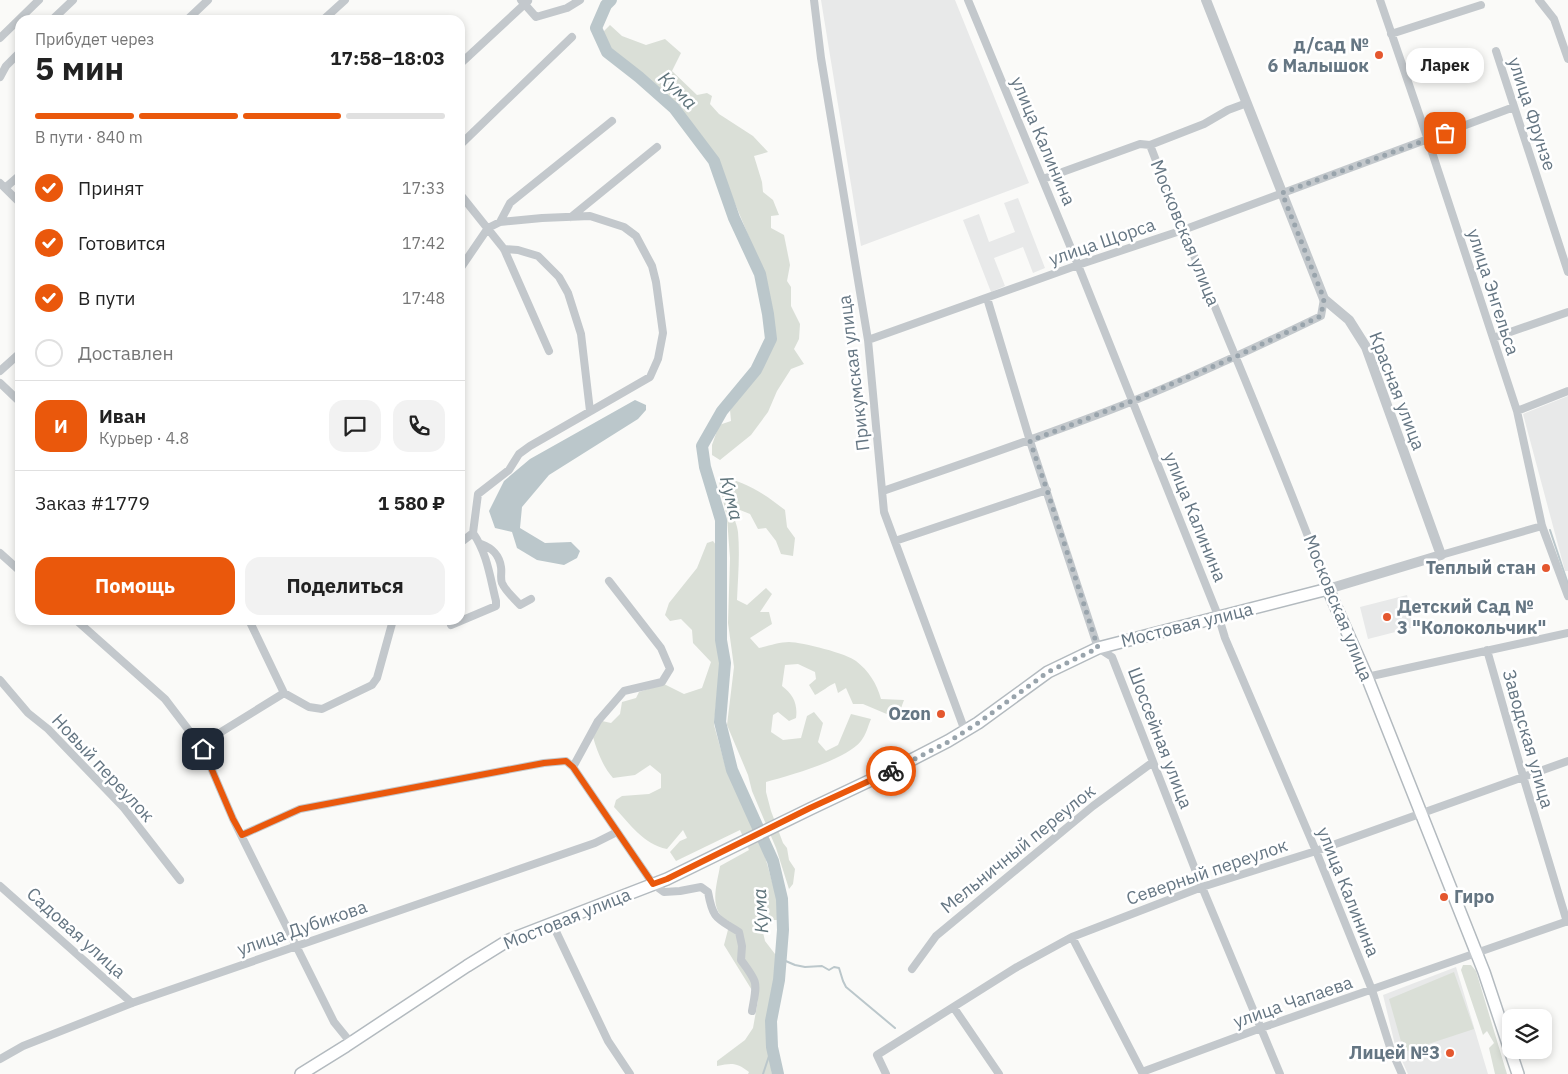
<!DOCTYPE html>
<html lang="ru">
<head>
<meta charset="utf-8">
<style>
	body { margin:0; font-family:"IBM Plex Sans",sans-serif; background:#f2f2f2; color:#222; height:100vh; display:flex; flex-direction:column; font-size:19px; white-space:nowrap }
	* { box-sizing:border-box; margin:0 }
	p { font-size:16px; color:#767676 }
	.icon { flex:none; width:28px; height:28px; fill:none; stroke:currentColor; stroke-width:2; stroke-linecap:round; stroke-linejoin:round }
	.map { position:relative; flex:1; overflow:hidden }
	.drawer { position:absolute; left:15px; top:15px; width:450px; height:610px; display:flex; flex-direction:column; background:#fff; border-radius:15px; box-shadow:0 2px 8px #0003 }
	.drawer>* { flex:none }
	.buttons { position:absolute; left:1502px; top:1009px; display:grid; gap:10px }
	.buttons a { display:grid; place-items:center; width:50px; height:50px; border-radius:10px; background:#fff; box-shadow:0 2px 8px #0003; font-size:25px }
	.pin { position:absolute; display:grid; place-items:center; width:42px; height:42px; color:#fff; margin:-21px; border-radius:10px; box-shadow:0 2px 8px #0006 }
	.courier { position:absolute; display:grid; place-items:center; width:50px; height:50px; margin:-25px; border:4px solid #ea580c; border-radius:50%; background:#fff; color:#222; box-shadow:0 1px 6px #0007 }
	.bubble { position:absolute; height:35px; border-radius:15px; background:#fff; box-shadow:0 2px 8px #0003; font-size:16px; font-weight:700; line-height:35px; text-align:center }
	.overview em { font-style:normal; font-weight:700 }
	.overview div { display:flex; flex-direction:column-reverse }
	.overview { display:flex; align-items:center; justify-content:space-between; height:85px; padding:0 20px }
	h1 { font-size:32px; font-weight:700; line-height:38px }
	.bar { display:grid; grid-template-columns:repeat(4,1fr); gap:8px 5px; align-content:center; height:60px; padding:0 20px }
	.bar i { height:6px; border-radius:4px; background:#e0e0e0 }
	.bar .active { background:#ea580c }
	.bar p { grid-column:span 4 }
	.line { display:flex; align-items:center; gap:12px; padding:0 20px; border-top:1px solid #e0e0e0 }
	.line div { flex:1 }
	.round { display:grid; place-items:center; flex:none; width:52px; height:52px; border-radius:15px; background:#f2f2f2 }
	ol { padding:0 20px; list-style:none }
	li { display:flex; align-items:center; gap:15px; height:55px }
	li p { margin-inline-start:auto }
	li .icon { padding:5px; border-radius:50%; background:#ea580c; color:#fff; stroke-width:4 }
	li:last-child { color:#767676 }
	li i { width:28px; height:28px; border:2px solid #e0e0e0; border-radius:50% }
	.button { display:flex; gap:10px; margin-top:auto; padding:10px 20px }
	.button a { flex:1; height:58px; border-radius:15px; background:#ea580c; color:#fff; font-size:20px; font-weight:700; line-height:58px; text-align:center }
	.button a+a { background:#f2f2f2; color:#222 }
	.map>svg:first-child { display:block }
	.built { fill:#e8e9e9 }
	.green { fill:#dadfd7 }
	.water { fill:#bbc7cb }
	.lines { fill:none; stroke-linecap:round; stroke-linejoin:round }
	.stream { stroke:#bbc7cb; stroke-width:2 }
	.river { stroke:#bbc7cb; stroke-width:12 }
	.secondary-casing { stroke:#b3babf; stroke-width:14 }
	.minor { stroke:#c3c8cc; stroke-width:8 }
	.tertiary { stroke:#c3c8cc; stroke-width:10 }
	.secondary { stroke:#fff; stroke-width:11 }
	.done { stroke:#99a4ac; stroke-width:5; stroke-dasharray:0 9 }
	.route { stroke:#ea580c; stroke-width:6 }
	.poi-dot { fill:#e4572e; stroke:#fff; stroke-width:2 }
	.labels { text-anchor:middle; stroke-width:5; stroke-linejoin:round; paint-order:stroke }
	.poi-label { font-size:18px; font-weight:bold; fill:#657683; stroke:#fff; text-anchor:end }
	.street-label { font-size:18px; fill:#657683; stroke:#fff }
	.water-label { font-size:19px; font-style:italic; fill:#60757c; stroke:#fff }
</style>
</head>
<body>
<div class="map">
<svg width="1568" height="1074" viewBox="0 0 1568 1074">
	<rect width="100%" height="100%" fill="#fafaf8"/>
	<!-- built -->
	<path class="built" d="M 821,0 L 955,0 L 1029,183 L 861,246 Z
		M 1018,198 L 1045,268 L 1033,273 L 1023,247 L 994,258 L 1005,286 L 991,292 L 963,220 L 979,214 L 989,242 L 1015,232 L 1004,203 Z
		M 1568,396 L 1568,571 L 1565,571 L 1523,414 Z
		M 1407,595 L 1415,627 L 1368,639 L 1360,607 Z
		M 1456,967 L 1488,1074 L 1408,1074 L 1395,1045 L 1383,995 Z"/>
	<!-- green -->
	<path class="green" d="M 610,25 L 622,36 L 646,45 L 665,39 L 681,53 L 672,71 L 697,95 L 707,93 L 712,96 L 710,104 L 719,114 L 753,136 L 768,152 L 754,156 L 762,182 L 763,192 L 773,200 L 779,215 L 771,216 L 771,228 L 784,235 L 790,265 L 787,281 L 791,287 L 791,306 L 800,324 L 799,339 L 794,349 L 804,364 L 791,369 L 777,391 L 768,412 L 751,435 L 720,460 L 712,455 L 712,445 L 719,425 L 731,421 L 730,410 L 737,400 L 761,372 L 775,340 L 773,311 L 764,273 L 716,158 L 677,105 L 643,75 L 611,50 L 603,32 Z
		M 718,477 C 744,480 765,494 785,510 L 787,527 L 795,538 L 793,556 L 781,554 L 776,541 L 766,528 L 758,529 L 750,514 L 735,508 C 732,519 737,522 738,532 C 740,555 738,577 737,600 L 747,605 L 766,588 L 772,594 L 760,612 L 769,612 L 772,624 L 750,638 L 759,648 C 768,646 780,642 789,642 C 802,642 848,654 856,661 C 869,671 877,684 881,699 L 904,700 L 900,711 L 889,715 L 863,704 L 853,704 L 846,688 L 838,693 L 835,683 C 828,686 823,691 815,695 L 809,685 L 816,679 L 815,672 L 798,664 L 785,665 L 782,686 C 793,694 798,704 796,718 L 789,721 L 778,712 L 773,715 L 771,732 L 783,740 L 801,738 L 807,716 L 814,712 L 823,723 L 818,742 L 826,751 L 838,745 L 851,714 L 871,719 C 868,726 866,735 861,741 C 846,760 791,775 766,782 L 766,792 L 771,811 L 783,843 L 787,848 L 789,860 L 795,869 L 793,884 L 789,889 L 776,848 L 752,791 L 748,775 L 727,725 L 734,667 L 728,623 L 730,558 L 727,518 Z
		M 713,541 L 716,545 L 717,638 L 720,662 L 714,725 L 727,772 L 748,814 L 764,853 L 781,913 L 778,920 L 772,920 L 767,911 L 760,919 L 765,941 L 775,954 L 775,977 L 767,1021 L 768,1046 L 772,1074 L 748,1074 L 749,1072 C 736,1062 732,1063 717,1066 L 717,1061 L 745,1040 L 753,1028 L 758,1000 L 724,945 L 730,922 C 707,912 717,885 720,866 L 749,850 L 740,830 L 676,861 L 670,852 L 680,841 L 687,838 L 683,830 L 667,849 C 643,844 630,824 614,807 L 616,800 L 622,796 L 649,794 L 661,788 L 661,774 L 650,765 L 635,775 L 613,778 C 603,767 597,751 593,737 L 602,721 L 611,723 L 620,714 L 622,702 L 636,698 L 639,692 L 664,684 L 684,694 L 702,688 L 711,662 L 693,643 L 692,630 L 681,619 L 670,621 L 665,615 L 669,603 L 697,568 L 707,543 Z
		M 1463,965 L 1471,965 L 1476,971 L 1507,1074 L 1495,1074 L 1489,1048 L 1494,1043 L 1487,1031 L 1483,1035 L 1461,970 Z
		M 1454,972 L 1474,1029 L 1404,1052 L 1389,999 Z"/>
	<!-- water -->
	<path class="water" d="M 635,400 L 646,405 L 646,410 L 638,419 L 549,475 L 522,507 L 520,528 L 545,543 L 571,542 L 580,551 L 577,558 L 564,565 L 537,560 L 517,548 L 512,532 L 495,528 L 489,511 L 504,481 L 530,459 Z"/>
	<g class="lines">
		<!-- stream -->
		<path class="stream" d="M 1550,530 L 1568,584
			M 781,959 L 795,965 L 805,967 L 822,966 L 829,970 L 834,967 L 839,968 L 843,981 L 846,987 L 895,1028
			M 763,1074 L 772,1047"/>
		<!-- river -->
		<path class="river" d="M 611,0 L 606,5 L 596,28 L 607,52 L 639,77 L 674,108 L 714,161 L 734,218 L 760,274 L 768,314 L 771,339 L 756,370 L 722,411 L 702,446 L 705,467 L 721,520 L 721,640 L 725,663 L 720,722 L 732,770 L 773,861 L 782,899 L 783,930 L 779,980 L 771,1021 L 772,1047 L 778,1074"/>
		<!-- secondary casing -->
		<g class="secondary-casing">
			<path id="secondary" d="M 301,1074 L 346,1046 L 467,966 L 509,940 L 667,879 L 810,809 L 890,771 L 948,741 L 978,723 L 1048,672 L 1098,648 L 1328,589 L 1367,677 L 1484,972 L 1518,1074"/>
		</g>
		<!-- minor -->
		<path class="minor" d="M 521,0 L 536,17 L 567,8 L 580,0
			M 814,0 L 821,58 L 868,340 L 884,512 L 965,731
			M 968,0 L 1078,265 L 1219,618 L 1225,638 L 1316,851 L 1372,990 L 1390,1047 L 1402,1074
			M 1380,0 L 1428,140 L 1517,411 L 1542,526 L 1568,596
			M 1539,0 L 1554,19 L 1568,59
			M 52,20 L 73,0
			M 187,20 L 208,0
			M 323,20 L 345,0
			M 1391,34 L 1481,5
			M 0,38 L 39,0
			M 1496,51 L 1568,272
			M 460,64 L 528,1
			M 0,77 L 6,66 L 20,52
			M 460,145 L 572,37
			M 1150,145 C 1207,294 1273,440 1328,589
			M 1043,179 L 1140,144 L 1150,145 L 1204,124 L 1228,110 L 1247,103
			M 0,183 L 20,203
			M 5,188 L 20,175
			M 460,194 L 504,249 L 549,351
			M 571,217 L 657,147
			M 500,222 L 510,203 L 612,121
			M 504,249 L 518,250 L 538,256 L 559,277 L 568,293 L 581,334 L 590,411
			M 987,298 L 1030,441 L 1098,648 L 1112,657 L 1202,887 L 1280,1074
			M 1493,338 L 1568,312
			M 868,340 L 1078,265 L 1183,230 L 1514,107
			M 0,371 L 20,353
			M 0,383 L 20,402
			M 1517,411 L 1568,391
			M 883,491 C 967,462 1051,434 1133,401 C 1197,375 1259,346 1321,316 L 1324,299
			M 895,541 L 1047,490
			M 460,543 L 473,533
			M 481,544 C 492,548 499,554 501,567 C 502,573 500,578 502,583 C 506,592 514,598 520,605 L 531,599
			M 0,553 L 20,571
			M 1441,555 L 1542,526
			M 76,620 L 165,699 L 203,749 L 233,819 L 334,1022 L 351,1043
			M 249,620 L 284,693
			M 451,625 L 496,606 L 496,601 C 490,577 487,553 473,533 L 478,494 L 509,470 L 519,454 L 530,446 L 650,377 L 658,359 L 663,333 L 656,282 L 652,266 L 636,236 L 624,227 L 590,216 L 542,218 L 500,222 L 488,228 L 460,269
			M 1487,650 L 1523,776 L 1567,922
			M 1367,677 L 1568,633
			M 0,680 L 28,713 L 48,729 L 124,808 L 180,880
			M 200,745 L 284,693 L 309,707 L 322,709 L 372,685 L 377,678 L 393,620
			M 573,767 L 653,884 L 664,892 L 680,891 L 701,887 L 708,892 C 713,920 717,918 739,932 L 742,946 L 741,960 C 759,984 757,982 752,1011
			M 242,835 L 300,809 L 544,763 L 566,761 L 573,767 L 598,721 L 624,691 L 662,682 L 670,669 L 661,648 L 609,581
			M 0,886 L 132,1003
			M 552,923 L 608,1041 L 630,1074
			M 1072,937 L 1143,1074
			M 912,969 L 936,936 L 1093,806 L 1153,762
			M 954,1008 L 999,1074
			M 0,1059 L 23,1046 L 132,1003 L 595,843 L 617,832
			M 1142,1072 L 1261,1028 L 1568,921
			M 886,1074 L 877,1055 L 1017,967 L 1072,937 L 1202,887 L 1316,851 L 1568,761"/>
		<!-- tertiary -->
		<path class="tertiary" d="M 1206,0 L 1324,299 L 1349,320 L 1366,347 L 1441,555 L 1328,589"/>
		<!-- secondary -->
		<use href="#secondary" class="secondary"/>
	</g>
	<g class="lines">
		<!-- done -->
		<path class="done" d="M 891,771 L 948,742 L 978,723 L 1048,672 L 1098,648 L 1047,490 L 1030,441 L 1132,401 L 1235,357 L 1321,316 L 1324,299 L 1282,193 L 1445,133"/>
		<!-- route -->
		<path class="route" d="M 203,749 L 233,819 L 242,835 L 300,809 L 544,763 L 566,761 L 573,767 L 653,884 L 667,879 L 810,808 L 891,771"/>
	</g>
	<!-- markers -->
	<g class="poi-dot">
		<circle cx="1379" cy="55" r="5"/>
		<circle cx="1546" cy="568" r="5"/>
		<circle cx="1387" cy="617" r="5"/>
		<circle cx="941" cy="714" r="5"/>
		<circle cx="1444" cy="897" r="5"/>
		<circle cx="1450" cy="1053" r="5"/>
	</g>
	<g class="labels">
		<!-- poi labels -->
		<g class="poi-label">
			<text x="1369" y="51">д/сад №<tspan x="1369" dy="21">6 Малышок</tspan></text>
			<text x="1536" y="574">Теплый стан</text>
			<text x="1397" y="613" text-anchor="start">Детский Сад №<tspan x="1397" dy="21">3 "Колокольчик"</tspan></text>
			<text x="931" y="720">Ozon</text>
			<text x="1454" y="903" text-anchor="start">Гиро</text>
			<text x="1440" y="1059">Лицей №3</text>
		</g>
		<!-- street labels -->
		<g class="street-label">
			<text transform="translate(1532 114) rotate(72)" y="6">улица Фрунзе</text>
			<text transform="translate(1043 141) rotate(67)" y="6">улица Калинина</text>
			<text transform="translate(1185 233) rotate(68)" y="6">Московская улица</text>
			<text transform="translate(1102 242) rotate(-19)" y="6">улица Щорса</text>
			<text transform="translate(1493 292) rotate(72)" y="6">улица Энгельса</text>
			<text transform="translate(854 373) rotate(-97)" y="6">Прикумская улица</text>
			<text transform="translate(1397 391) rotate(69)" y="6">Красная улица</text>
			<text transform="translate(1195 517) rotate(68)" y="6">улица Калинина</text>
			<text transform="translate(1338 608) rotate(68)" y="6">Московская улица</text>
			<text transform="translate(1187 625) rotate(-14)" y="6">Мостовая улица</text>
			<text transform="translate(1160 738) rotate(69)" y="6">Шоссейная улица</text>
			<text transform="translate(1528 739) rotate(74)" y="6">Заводская улица</text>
			<text transform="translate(103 768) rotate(47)" y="6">Новый переулок</text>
			<text transform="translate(1018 849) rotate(-39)" y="6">Мельничный переулок</text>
			<text transform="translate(1207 872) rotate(-19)" y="6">Северный переулок</text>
			<text transform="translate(1348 892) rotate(68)" y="6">улица Калинина</text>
			<text transform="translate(567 919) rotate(-22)" y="6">Мостовая улица</text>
			<text transform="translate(302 928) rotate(-19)" y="6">улица Дубикова</text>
			<text transform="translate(76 933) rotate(42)" y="6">Садовая улица</text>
			<text transform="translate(1293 1002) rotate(-19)" y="6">улица Чапаева</text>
		</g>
		<!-- water labels -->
		<g class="water-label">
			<text transform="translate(678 90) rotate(44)" y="7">Кума</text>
			<text transform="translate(732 498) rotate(76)" y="7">Кума</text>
			<text transform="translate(760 911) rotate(-93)" y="7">Кума</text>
		</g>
	</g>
</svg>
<div class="buttons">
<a><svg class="icon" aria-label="layers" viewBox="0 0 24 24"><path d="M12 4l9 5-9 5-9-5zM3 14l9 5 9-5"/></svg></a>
</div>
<div class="pin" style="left:1445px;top:133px;background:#ea580c"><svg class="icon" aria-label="bag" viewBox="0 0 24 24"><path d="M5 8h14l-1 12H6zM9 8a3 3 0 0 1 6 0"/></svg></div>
<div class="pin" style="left:203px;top:749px;background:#1f2937"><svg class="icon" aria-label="home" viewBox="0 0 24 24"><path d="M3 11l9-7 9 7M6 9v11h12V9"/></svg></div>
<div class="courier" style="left:891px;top:771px"><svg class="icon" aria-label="bike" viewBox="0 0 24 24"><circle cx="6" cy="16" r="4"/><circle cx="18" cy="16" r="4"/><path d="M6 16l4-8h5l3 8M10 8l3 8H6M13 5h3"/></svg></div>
<div class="bubble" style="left:1406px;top:48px;width:78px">Ларек</div>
<section class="drawer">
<div class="overview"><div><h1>5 мин</h1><p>Прибудет через</p></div><em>17:58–18:03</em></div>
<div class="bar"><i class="active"></i><i class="active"></i><i class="active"></i><i></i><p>В пути · 840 m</p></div>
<ol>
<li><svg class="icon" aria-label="check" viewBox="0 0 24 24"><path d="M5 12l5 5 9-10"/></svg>Принят<p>17:33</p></li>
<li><svg class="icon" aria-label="check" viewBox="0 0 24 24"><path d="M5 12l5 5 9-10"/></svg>Готовится<p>17:42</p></li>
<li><svg class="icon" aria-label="check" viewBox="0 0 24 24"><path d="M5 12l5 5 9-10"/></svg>В пути<p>17:48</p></li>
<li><i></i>Доставлен</li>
</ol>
<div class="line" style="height:90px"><b class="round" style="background:#ea580c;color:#fff">И</b><div><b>Иван</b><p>Курьер · 4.8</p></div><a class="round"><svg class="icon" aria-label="chat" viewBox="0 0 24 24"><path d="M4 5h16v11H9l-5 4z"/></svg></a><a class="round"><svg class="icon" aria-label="phone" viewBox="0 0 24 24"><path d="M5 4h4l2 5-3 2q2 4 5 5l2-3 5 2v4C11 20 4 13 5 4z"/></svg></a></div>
<div class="line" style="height:65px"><div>Заказ #1779</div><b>1 580 ₽</b></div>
<div class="button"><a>Помощь</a><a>Поделиться</a></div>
</section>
</div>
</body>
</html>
